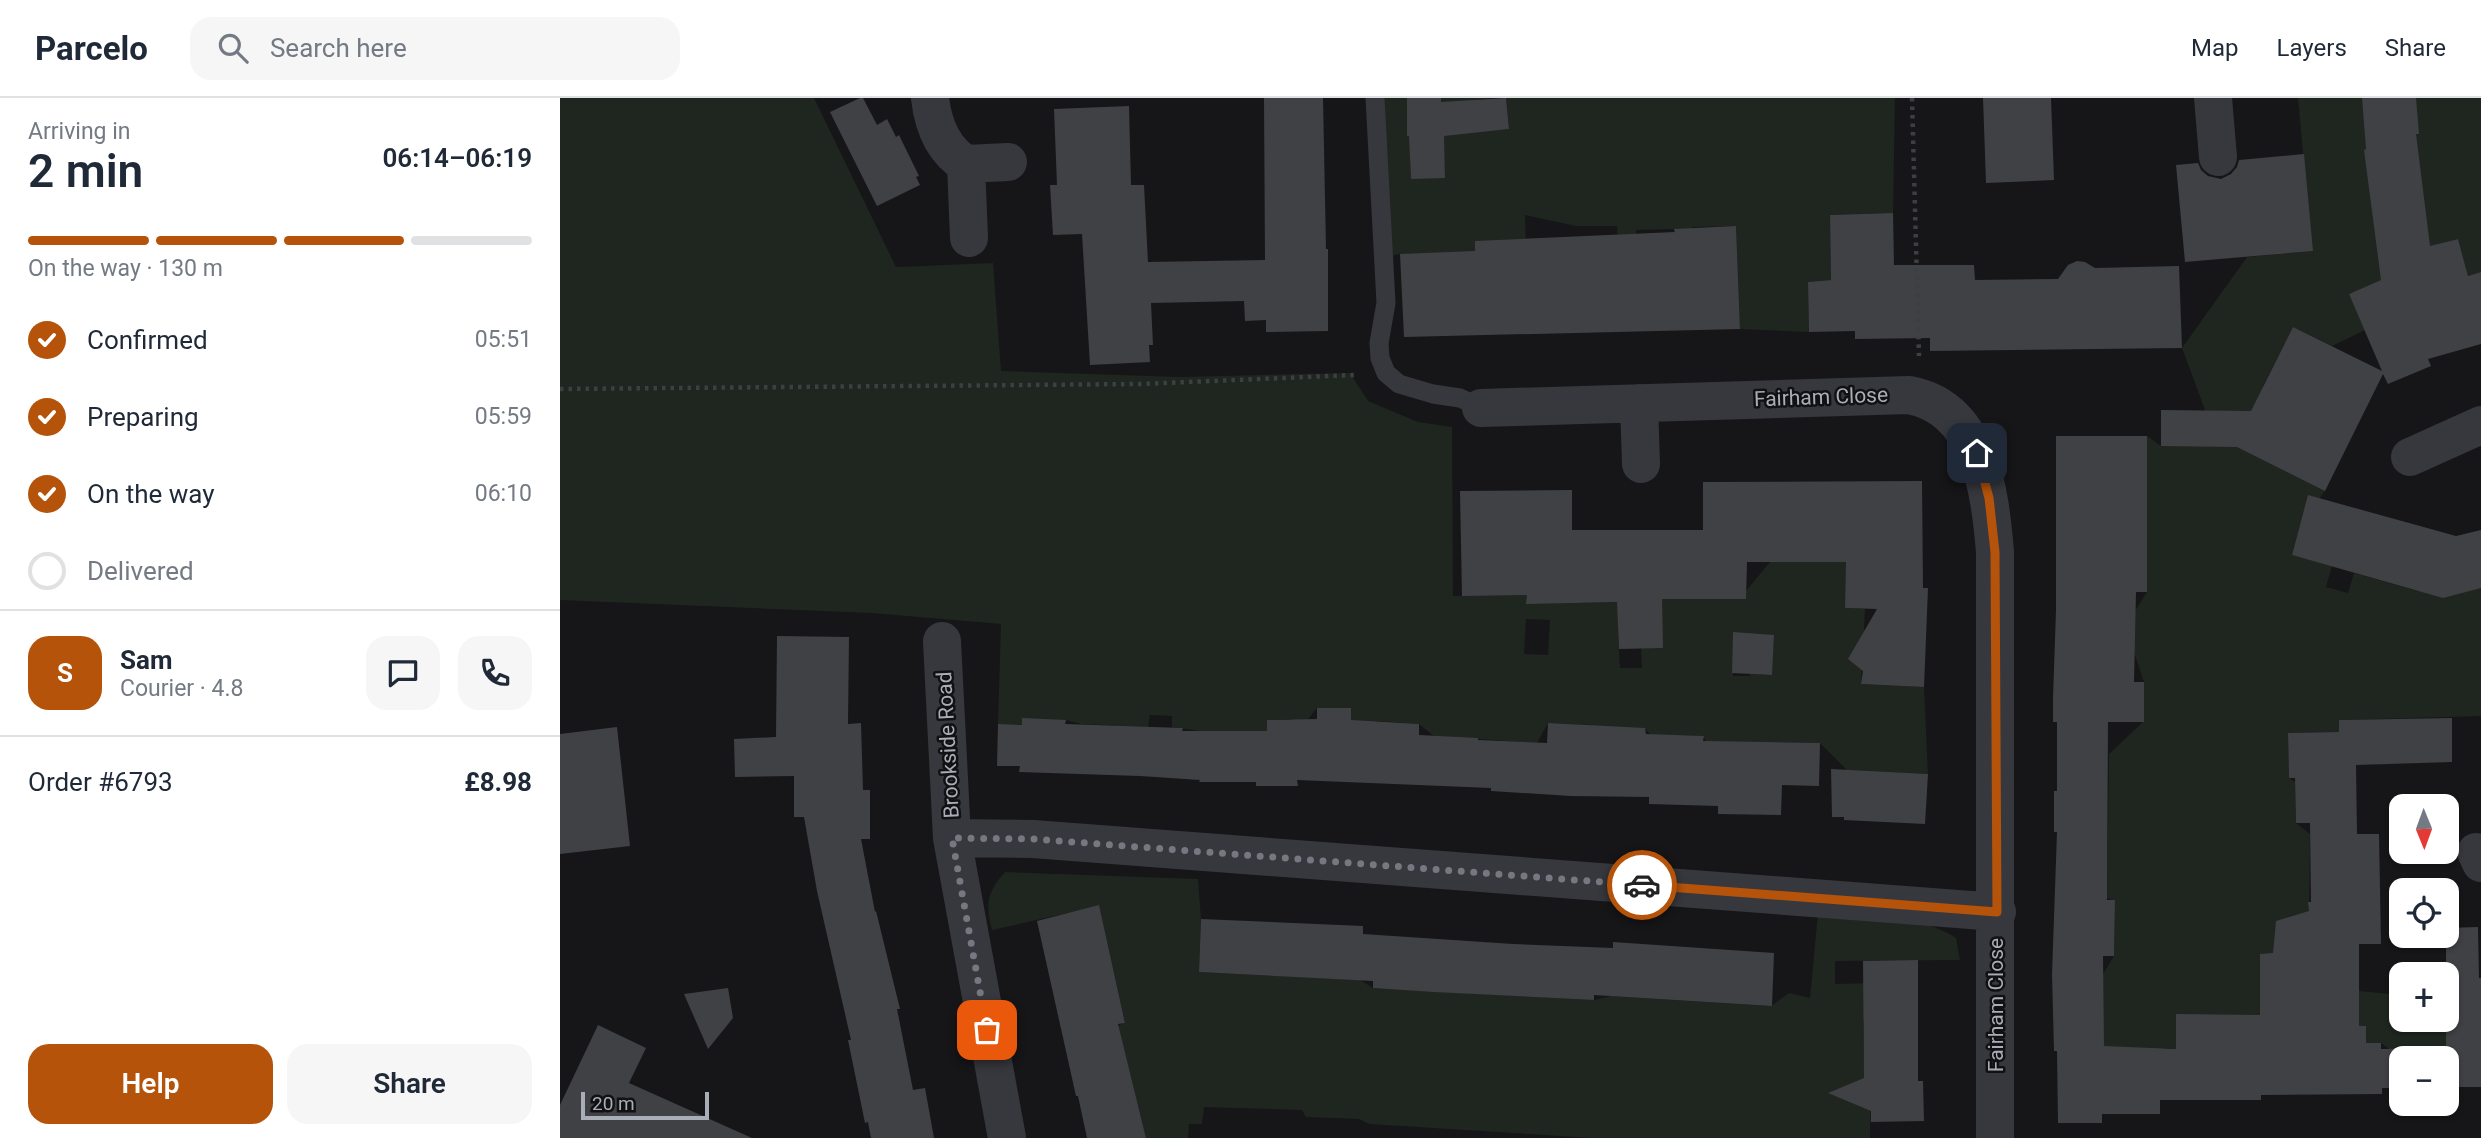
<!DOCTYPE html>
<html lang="en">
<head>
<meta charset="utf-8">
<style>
	body { margin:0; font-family:Roboto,sans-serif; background:#f6f6f7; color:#1f2937; height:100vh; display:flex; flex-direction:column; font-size:26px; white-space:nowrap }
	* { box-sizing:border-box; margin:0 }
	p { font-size:23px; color:#747a83 }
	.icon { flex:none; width:38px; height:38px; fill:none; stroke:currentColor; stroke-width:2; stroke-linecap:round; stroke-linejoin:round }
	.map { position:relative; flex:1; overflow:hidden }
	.side { display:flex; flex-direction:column; background:#fff; width:560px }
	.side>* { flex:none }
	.needle { width:46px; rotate:179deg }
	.fabs { position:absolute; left:1829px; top:696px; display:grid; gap:14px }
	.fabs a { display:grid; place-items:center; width:70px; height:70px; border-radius:14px; background:#fff; box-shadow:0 2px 5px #0004; font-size:35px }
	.scale { position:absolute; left:21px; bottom:18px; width:128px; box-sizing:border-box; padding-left:7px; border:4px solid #a8adb8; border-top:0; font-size:19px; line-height:24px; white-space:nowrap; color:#a8adb8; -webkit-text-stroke:5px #111113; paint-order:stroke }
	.pin { position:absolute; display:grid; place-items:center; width:60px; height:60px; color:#fff; margin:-30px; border-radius:14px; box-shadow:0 4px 10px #0006 }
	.courier { position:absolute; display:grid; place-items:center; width:70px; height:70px; margin:-35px; border:5px solid #b45309; border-radius:50%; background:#fff; color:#222; box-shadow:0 2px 9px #0007 }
	.overview em { font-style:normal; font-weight:600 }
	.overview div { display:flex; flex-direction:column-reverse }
	.overview { display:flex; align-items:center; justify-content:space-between; height:119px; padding:0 28px }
	h1 { font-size:46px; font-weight:600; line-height:52px }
	.bar { display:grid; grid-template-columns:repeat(4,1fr); gap:10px 7px; align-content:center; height:84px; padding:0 28px }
	.bar i { height:9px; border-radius:5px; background:#e0e1e3 }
	.bar .on { background:#b45309 }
	.bar p { grid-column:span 4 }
	.line { display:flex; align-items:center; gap:18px; padding:0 28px; border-top:2px solid #e0e1e3 }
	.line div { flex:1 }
	.round { display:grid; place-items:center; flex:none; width:74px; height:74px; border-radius:21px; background:#f6f6f7 }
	ol { padding:0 28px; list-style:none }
	li { display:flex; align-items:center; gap:21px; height:77px }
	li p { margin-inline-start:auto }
	li .icon { padding:7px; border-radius:50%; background:#b45309; color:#fff; stroke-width:4 }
	li:last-child { color:#747a83 }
	li i { width:38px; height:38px; border:4px solid #e0e1e3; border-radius:50% }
	.action { display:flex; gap:14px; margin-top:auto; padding:14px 28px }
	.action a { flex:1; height:80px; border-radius:21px; background:#b45309; color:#fff; font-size:28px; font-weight:600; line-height:80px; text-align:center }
	.action a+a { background:#f6f6f7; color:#1f2937 }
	header { display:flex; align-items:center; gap:42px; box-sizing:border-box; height:98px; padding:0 35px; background:#fff; border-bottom:2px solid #e0e1e3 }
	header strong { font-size:33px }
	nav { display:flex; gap:38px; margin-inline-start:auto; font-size:24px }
	.search { width:490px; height:63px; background:#f6f6f7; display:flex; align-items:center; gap:18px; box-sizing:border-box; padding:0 24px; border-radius:21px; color:#747a83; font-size:26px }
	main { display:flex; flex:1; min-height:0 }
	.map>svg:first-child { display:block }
	.green { fill:#1e261f; fill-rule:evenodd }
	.building { fill:#404145 }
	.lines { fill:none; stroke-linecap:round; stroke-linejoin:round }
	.path { stroke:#3d3f44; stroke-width:4.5; stroke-dasharray:3.5 5; stroke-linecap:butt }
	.lane { stroke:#37383d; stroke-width:19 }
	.street { stroke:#37383d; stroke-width:38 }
	.done { stroke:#757880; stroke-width:7; stroke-dasharray:0 12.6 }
	.route { stroke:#b45309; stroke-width:9 }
	.labels { text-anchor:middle; stroke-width:5; stroke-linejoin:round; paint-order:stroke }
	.street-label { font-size:21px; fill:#a8adb8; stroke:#111113 }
</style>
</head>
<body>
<header>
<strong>Parcelo</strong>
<div class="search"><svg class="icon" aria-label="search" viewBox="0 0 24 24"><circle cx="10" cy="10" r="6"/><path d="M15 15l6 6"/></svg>Search here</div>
<nav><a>Map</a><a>Layers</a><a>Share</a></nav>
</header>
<main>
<section class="side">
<div class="overview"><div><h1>2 min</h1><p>Arriving in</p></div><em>06:14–06:19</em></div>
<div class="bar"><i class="on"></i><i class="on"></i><i class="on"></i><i></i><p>On the way · 130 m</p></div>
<ol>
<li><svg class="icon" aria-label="check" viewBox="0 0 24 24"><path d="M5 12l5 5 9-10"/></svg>Confirmed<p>05:51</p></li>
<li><svg class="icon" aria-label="check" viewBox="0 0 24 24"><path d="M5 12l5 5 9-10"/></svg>Preparing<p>05:59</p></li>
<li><svg class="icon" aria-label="check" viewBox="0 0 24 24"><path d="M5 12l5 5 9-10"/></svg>On the way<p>06:10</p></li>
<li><i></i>Delivered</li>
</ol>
<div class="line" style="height:126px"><b class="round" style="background:#b45309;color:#fff">S</b><div><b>Sam</b><p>Courier · 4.8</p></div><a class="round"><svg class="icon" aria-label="chat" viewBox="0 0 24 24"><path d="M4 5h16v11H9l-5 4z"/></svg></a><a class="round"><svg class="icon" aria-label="phone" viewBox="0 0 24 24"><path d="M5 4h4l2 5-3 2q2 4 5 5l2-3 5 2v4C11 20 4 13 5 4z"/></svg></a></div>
<div class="line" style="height:91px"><div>Order #6793</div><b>£8.98</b></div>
<div class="action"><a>Help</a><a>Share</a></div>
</section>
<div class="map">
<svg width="1921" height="1040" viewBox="0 0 1921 1040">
	<rect width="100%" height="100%" fill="#161618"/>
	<!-- green -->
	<path class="green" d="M 0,0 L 254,0 L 336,169 L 433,165 L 441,273 L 619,279 L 790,275 L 808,303 L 858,324 L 892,329 L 893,498 L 1014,494 L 1019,505 L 1060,504 L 1186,493 L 1210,464 L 1298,410 L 1285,510 L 1305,511 L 1301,586 L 1364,589 L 1368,676 L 1287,672 L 1260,645 L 1203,644 L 1201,647 L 1148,647 L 1143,638 L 1091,637 L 1086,632 L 1033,631 L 1029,627 L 988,625 L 977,645 L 874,638 L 859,626 L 817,623 L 791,631 L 791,610 L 757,610 L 737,635 L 731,621 L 707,622 L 707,636 L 679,633 L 640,633 L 612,629 L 612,618 L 590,617 L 588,629 L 521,626 L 506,622 L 462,627 L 438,626 L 441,526 L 312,515 L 0,502 ZM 966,521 L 990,522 L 988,557 L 964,556 ZM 1080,532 L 1082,570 L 1060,570 L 1058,533 ZM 1193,536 L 1214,538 L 1211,577 L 1191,576 ZM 1173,539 L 1191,540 L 1190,578 L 1173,578 Z
		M 820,0 L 847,0 L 881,37 L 881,0 L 934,0 L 912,2 L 915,34 L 949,31 L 946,0 L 1335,0 L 1333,115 L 1270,117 L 1271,182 L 1248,184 L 1249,234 L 1180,231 L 1176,128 L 1132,129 L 1132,156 L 1115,155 L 1114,131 L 1076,132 L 1076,156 L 1058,155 L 1057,128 L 1016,128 L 965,117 L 966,154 L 915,158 L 840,156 L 825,159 ZM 850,58 L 884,58 L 885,80 L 851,80 Z
		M 1738,0 L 1921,0 L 1921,174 L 1908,178 L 1898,141 L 1878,146 L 1821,182 L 1789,196 L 1805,232 L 1772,248 L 1733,229 L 1703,288 L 1741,307 L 1765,393 L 1740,427 L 1732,457 L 1772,468 L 1766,489 L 1788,495 L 1794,475 L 1857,493 L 1921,490 L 1921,618 L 1779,622 L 1779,634 L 1728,635 L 1729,680 L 1735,684 L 1736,725 L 1750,736 L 1749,818 L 1722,821 L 1716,828 L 1750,855 L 1700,856 L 1700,893 L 1799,893 L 1841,897 L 1841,922 L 1886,922 L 1891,940 L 1885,950 L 1829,951 L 1821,945 L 1806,945 L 1806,928 L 1775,929 L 1616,917 L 1616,951 L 1604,950 L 1600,962 L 1541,954 L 1543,876 L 1554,858 L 1555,803 L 1547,800 L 1549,656 L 1584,623 L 1584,584 L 1574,554 L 1575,513 L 1587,494 L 1587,338 L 1601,348 L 1645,348 L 1645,312 L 1622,250 L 1687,159 L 1752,153 Z
		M 445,774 L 638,781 L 641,821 L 639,874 L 800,882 L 813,890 L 1034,902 L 1051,898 L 1211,908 L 1229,895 L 1250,900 L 1258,815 C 1300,819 1361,816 1396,840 L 1400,862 L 1275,863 L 1275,886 L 1316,885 L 1316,904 L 1303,923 L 1304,965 L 1311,984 L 1310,1040 L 1032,1040 L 809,1026 L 799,1021 L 746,1019 L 742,1012 L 644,1009 L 642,1026 L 629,1026 L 628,1040 L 586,1040 L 558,928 L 565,924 L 539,808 L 432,832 C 425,806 427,794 445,774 Z"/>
	<!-- building -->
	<path class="building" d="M 300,0 L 303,0 L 317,27 L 327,21 L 336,39 L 339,37 L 359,78 L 356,79 L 360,87 L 317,108 L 270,14 Z
		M 704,0 L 763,0 L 766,151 L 768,151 L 768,233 L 706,234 L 706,222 L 685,223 L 684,203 L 591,205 L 593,247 L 589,247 L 590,264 L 530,267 L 522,136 L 493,137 L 490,87 L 497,87 L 494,11 L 569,8 L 571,87 L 584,87 L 588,164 L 705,162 Z
		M 847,0 L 881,0 L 881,4 L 946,0 L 949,31 L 884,38 L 885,80 L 851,81 L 849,38 L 847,38 Z
		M 1423,0 L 1491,0 L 1494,82 L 1426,85 Z
		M 1802,0 L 1856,0 L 1859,36 L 1856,36 L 1870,148 L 1898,141 L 1908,178 L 1921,174 L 1921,246 L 1868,261 L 1871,268 L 1828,286 L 1823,276 L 1765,393 L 1677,349 L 1601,348 L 1601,312 L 1691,313 L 1733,229 L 1822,273 L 1789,196 L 1821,182 L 1804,52 L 1806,51 Z
		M 1744,56 L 1753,153 L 1625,164 L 1616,67 L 1638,65 L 1641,72 L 1648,78 L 1661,81 L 1671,76 L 1677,69 L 1679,62 Z
		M 1333,115 L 1334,167 L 1414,167 L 1415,182 L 1498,181 L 1508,167 L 1517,163 L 1525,164 L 1535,170 L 1619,168 L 1622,250 L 1370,253 L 1370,240 L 1295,241 L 1295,233 L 1249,234 L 1248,184 L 1271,182 L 1270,117 Z
		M 1176,128 L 1180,231 L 844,239 L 840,156 L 915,153 L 915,143 L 1115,134 L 1114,131 Z
		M 1496,338 L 1587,338 L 1587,494 L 1576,494 L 1574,584 L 1584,584 L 1584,624 L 1548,624 L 1547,802 L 1555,802 L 1554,858 L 1543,858 L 1544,948 L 1616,951 L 1616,916 L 1700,917 L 1700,856 L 1713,855 L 1716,823 L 1749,813 L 1748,804 L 1751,804 L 1750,725 L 1736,725 L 1735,680 L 1729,680 L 1728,635 L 1779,634 L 1779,622 L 1892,620 L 1892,664 L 1796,667 L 1797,736 L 1819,736 L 1821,846 L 1799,846 L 1799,928 L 1806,928 L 1806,945 L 1821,945 L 1821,951 L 1886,950 L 1886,830 L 1918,829 L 1919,880 L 1921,880 L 1921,989 L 1886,989 L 1886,961 L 1841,961 L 1841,990 L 1822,990 L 1822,996 L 1701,997 L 1701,1002 L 1600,1002 L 1600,1016 L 1542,1016 L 1542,1025 L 1498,1025 L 1497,953 L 1494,953 L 1492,876 L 1497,734 L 1494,734 L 1494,693 L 1497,693 L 1497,624 L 1493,624 L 1493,600 L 1496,512 Z
		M 1362,383 L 1363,490 L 1368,490 L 1364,589 L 1301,586 L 1303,573 L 1288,561 L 1317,511 L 1285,510 L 1286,464 L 1187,464 L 1186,501 L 1102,501 L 1103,550 L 1059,551 L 1057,504 L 966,506 L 967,497 L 902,498 L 900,393 L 1012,392 L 1012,432 L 1143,432 L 1143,384 Z
		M 1748,397 L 1896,438 L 1921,432 L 1921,490 L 1883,500 L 1732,457 Z
		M 1173,534 L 1214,537 L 1212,577 L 1172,575 Z
		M 217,538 L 289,539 L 288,626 L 301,625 L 303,692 L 310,692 L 310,741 L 301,741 L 315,814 L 316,813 L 340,911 L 337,911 L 353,992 L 365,990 L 374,1040 L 311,1040 L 308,1024 L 305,1025 L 288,942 L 291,942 L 257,793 L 244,719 L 234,719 L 234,678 L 175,679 L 174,641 L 216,639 Z
		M 757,610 L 791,610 L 791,622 L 859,626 L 859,637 L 918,640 L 918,642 L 987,645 L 988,625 L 1085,630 L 1086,636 L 1144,638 L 1143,643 L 1260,645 L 1259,688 L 1222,687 L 1221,717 L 1158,716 L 1158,708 L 1089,706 L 1089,699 L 1011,698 L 931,693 L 931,690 L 737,682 L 738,688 L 696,688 L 696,684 L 639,684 L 640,682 L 580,678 L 459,674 L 460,668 L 437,668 L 438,626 L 462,627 L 462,620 L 506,622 L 505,626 L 623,630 L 622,633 L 707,633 L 707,622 L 757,621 Z
		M 57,629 L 70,748 L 0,756 L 0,636 Z
		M 1271,671 L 1368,676 L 1365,726 L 1284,722 L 1284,719 L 1272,719 Z
		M 539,807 L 565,925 L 558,926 L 586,1040 L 527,1040 L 518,998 L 516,998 L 477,823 Z
		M 641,821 L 803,828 L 803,836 L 953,846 L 1053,850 L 1053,844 L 1214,855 L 1212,908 L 1034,897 L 1034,902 L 874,894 L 813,890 L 813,883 L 639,874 Z
		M 1358,862 L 1358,983 L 1363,983 L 1364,1023 L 1311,1024 L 1311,1013 L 1268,995 L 1304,980 L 1303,863 Z
		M 168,890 L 173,920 L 148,951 L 124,896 Z
		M 38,927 L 86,950 L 69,985 L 192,1040 L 0,1040 L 0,1007 Z"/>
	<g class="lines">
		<!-- path -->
		<path class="path" d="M 1352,0 L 1359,258
			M 0,291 L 581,286 L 794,277"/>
		<!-- lane -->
		<path class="lane" d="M 815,0 L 826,205 L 819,245 L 820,260 L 826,275 L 839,286 L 873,296 L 900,300 L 921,310"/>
		<!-- street -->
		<path class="street" d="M 370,0 C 373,26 383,52 406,66 L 409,140
			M 1653,0 L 1658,59
			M 406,66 L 448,64
			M 1079,305 L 1081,366
			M 921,310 L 1349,297 C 1421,310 1430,395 1435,454 L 1435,1040
			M 1850,359 L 1921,327
			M 382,543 L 392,740 L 447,1040
			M 392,740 L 473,741 L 1437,814
			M 1916,754 L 1921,765"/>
	</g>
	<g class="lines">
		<!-- done -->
		<path class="done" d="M 427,932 L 392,740 L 473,741 L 1082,787"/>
		<!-- route -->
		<path class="route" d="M 1082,787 L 1437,814 L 1435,454 L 1429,400 L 1417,355"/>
	</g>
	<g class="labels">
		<!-- street labels -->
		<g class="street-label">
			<text transform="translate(1261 299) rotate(-2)" y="7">Fairham Close</text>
			<text transform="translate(388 647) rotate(-93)" y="7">Brookside Road</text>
			<text transform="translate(1436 907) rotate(-90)" y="7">Fairham Close</text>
		</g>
	</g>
</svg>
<div class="fabs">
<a><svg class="needle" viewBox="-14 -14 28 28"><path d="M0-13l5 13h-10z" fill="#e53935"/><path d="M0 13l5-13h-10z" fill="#747a83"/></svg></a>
<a><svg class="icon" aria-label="locate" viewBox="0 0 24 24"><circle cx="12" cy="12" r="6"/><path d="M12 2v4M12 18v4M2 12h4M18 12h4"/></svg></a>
<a>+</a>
<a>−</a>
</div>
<div class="scale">20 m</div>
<div class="pin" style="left:427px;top:932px;background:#ea580c"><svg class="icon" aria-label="bag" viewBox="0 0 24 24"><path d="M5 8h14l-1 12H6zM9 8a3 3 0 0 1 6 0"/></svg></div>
<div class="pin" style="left:1417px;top:355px;background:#1f2937"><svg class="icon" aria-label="home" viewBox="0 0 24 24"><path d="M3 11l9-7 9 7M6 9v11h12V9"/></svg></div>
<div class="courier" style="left:1082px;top:787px"><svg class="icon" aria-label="car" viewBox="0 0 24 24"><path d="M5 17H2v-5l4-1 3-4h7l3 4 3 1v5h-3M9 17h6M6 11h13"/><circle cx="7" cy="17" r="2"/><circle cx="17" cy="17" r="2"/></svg></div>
</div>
</main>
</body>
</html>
